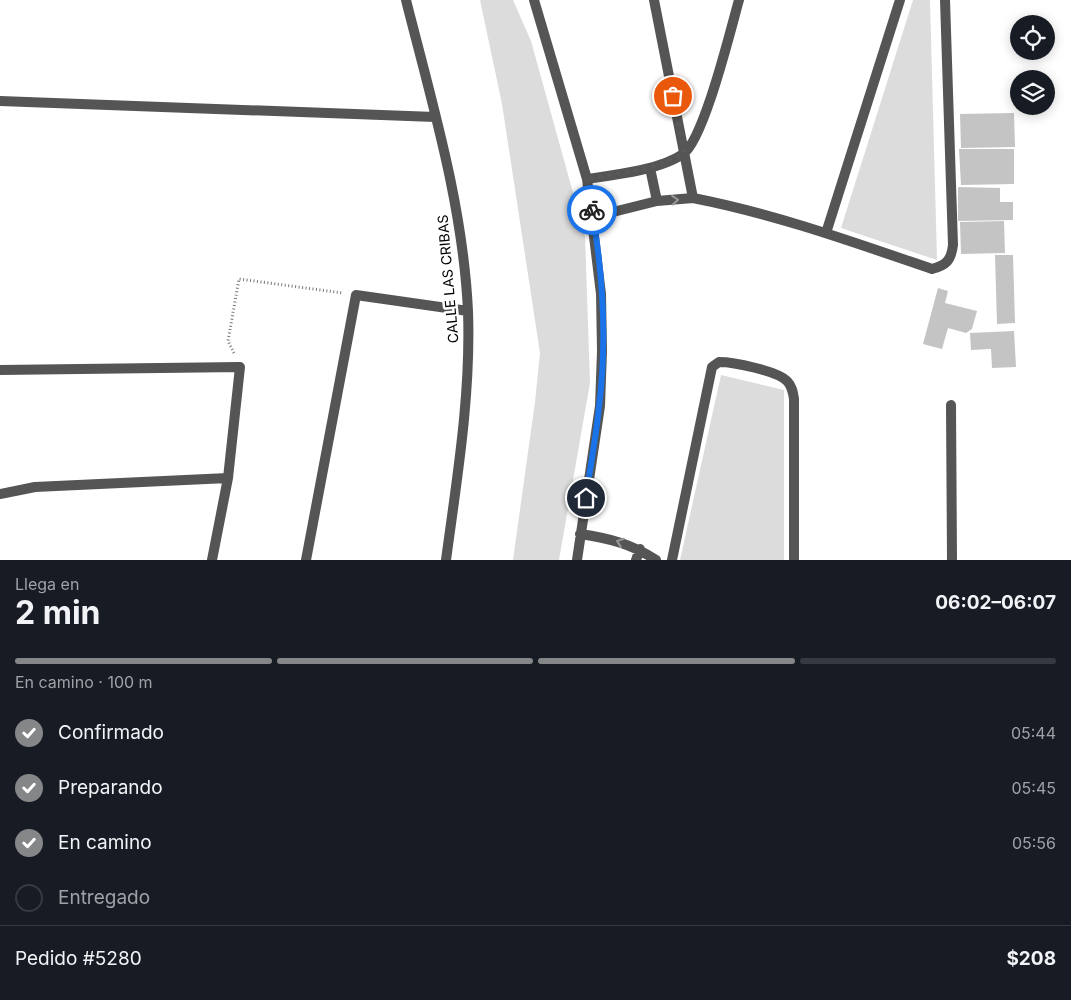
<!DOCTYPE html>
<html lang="es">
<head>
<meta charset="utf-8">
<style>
	body { margin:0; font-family:Inter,sans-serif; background:#20242c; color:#f1f3f6; height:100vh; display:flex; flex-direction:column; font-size:19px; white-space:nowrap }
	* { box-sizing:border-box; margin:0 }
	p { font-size:16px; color:#9ea1a6 }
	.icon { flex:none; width:28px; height:28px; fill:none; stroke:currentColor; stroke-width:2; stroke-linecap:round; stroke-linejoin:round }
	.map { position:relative; height:560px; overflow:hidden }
	.sheet { display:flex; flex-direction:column; background:#171b24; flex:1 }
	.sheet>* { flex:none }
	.fabs { position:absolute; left:1010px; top:15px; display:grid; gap:10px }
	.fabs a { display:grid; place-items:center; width:45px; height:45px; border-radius:50%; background:#171b24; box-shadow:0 2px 12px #0003; font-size:25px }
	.pin { position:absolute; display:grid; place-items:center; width:42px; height:42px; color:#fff; margin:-21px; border:2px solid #fff; border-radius:50%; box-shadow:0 1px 5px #0007 }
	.courier { position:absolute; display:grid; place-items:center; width:50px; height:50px; margin:-25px; border:4px solid #1a73e8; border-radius:50%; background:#fff; color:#222; box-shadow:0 1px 6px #0007 }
	.summary em { font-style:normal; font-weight:700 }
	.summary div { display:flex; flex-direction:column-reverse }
	.summary { display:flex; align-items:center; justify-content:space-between; height:85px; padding:0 15px }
	h1 { font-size:32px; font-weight:700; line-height:38px }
	.bar { display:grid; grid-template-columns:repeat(4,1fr); gap:8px 5px; align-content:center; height:60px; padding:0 15px }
	.bar i { height:6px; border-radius:4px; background:#363941 }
	.bar .on { background:#858687 }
	.bar p { grid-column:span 4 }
	.line { display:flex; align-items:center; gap:12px; padding:0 15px; border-top:1px solid #363941 }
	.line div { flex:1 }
	ol { padding:0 15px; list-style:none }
	li { display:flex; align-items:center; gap:15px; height:55px }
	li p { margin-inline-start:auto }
	li .icon { padding:5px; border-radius:50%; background:#858687; color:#fff; stroke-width:4 }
	li:last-child { color:#9ea1a6 }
	li i { width:28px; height:28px; border:2px solid #363941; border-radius:50% }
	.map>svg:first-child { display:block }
	.green { fill:#dcdcdc }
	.building { fill:#c4c4c4 }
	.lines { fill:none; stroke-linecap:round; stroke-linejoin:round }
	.path { stroke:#777; stroke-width:3; stroke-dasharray:1 2.5; stroke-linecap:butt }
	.minor { stroke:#555; stroke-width:10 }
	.oneway { stroke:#999 }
	.done { stroke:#595959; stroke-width:5; stroke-dasharray:0 9 }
	.route { stroke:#1a73e8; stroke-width:6 }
	.labels { text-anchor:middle; stroke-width:5; stroke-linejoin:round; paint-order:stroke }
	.street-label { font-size:14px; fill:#000; stroke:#fff }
</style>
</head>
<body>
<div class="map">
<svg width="1071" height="560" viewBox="0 0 1071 560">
	<rect width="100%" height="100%" fill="#fff"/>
	<!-- green -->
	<path class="green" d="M 480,0 L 513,0 L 531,41 L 585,236 L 590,383 L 559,560 L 513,560 L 535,402 L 540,353 L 502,104 Z
		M 913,0 L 930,0 L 937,260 L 841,228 Z
		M 721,375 L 784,390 L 784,560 L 680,560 Z"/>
	<!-- building -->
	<path class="building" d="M 1014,113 L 1015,147 L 961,148 L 960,114 Z
		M 959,149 L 1014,149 L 1014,184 L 961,185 Z
		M 958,187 L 1000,188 L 1000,202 L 1013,202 L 1013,220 L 958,221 Z
		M 1004,221 L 1005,253 L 961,254 L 960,222 Z
		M 995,255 L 1013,255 L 1015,323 L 997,324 Z
		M 938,288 L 948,291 L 945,303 L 977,311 L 972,329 L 966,333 L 948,328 L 942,349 L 923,344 Z
		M 1014,331 L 1016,367 L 992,368 L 991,349 L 971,350 L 970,333 Z"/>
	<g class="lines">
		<!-- path -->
		<path class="path" d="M 234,353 L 228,341 L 239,279 L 343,293"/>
		<!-- minor -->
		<path class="minor" d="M 406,0 C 432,103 463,205 468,311 C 471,395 457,478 446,560
			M 534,0 L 587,179 L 601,294 L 602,351 L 600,406 L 577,560
			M 654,0 L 693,198 C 775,214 853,242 932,269 C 946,265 951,261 953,245 L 945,0
			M 0,101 L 435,117
			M 650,168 L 657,201
			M 587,179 C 615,175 660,170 683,154 C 704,140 731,28 739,0
			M 593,217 L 657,201 L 693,198
			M 826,233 L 900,0
			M 0,370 L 240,367 L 228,478 L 212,560
			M 951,405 L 952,560
			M 0,494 L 35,487 L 228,478
			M 580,534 C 608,538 632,544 656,560
			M 306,560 L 356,295 L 468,311
			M 636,560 L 640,549
			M 672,560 L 712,367 L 719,362 C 734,362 777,371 787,381 C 792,386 793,392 794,399 L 794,560"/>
	</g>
	<!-- one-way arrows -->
	<defs><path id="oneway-chevron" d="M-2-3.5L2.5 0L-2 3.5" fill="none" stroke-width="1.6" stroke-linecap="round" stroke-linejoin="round" transform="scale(1.25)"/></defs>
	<g class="oneway">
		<use href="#oneway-chevron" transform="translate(675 200) rotate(-5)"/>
		<use href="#oneway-chevron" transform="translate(620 542) rotate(-160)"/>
	</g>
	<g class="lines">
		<!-- done -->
		<path class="done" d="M 592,210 L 587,179 L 650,168 L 684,154 L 673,96"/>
		<!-- route -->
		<path class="route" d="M 586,498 C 590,468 596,437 599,407 C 607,343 603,274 592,210"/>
	</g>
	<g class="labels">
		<!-- street labels -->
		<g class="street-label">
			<text transform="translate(448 279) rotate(-95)" y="5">CALLE LAS CRIBAS</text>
		</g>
	</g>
</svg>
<div class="fabs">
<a><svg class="icon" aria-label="locate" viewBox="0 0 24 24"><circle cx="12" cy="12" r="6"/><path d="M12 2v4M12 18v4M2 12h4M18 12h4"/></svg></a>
<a><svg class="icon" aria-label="layers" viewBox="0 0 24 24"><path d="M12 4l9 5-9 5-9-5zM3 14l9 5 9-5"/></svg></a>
</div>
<div class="pin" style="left:673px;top:96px;background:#ea580c"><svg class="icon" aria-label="bag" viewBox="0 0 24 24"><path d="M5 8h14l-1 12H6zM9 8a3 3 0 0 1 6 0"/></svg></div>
<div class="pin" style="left:586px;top:498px;background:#1f2937"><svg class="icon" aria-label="home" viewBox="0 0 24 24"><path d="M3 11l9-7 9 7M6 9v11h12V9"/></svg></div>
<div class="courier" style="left:592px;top:210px"><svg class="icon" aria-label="bike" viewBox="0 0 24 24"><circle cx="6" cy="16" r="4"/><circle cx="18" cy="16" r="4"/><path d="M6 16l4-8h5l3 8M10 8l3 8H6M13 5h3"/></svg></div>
</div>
<section class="sheet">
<div class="summary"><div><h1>2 min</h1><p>Llega en</p></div><em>06:02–06:07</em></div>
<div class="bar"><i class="on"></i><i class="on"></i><i class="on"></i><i></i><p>En camino · 100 m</p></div>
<ol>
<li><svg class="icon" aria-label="check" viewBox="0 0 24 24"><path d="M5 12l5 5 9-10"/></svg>Confirmado<p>05:44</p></li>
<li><svg class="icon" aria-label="check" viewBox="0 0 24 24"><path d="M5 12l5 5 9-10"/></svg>Preparando<p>05:45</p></li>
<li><svg class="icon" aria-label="check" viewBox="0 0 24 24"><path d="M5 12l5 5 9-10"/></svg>En camino<p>05:56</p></li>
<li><i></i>Entregado</li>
</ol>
<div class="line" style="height:65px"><div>Pedido #5280</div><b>$208</b></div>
</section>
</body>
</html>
